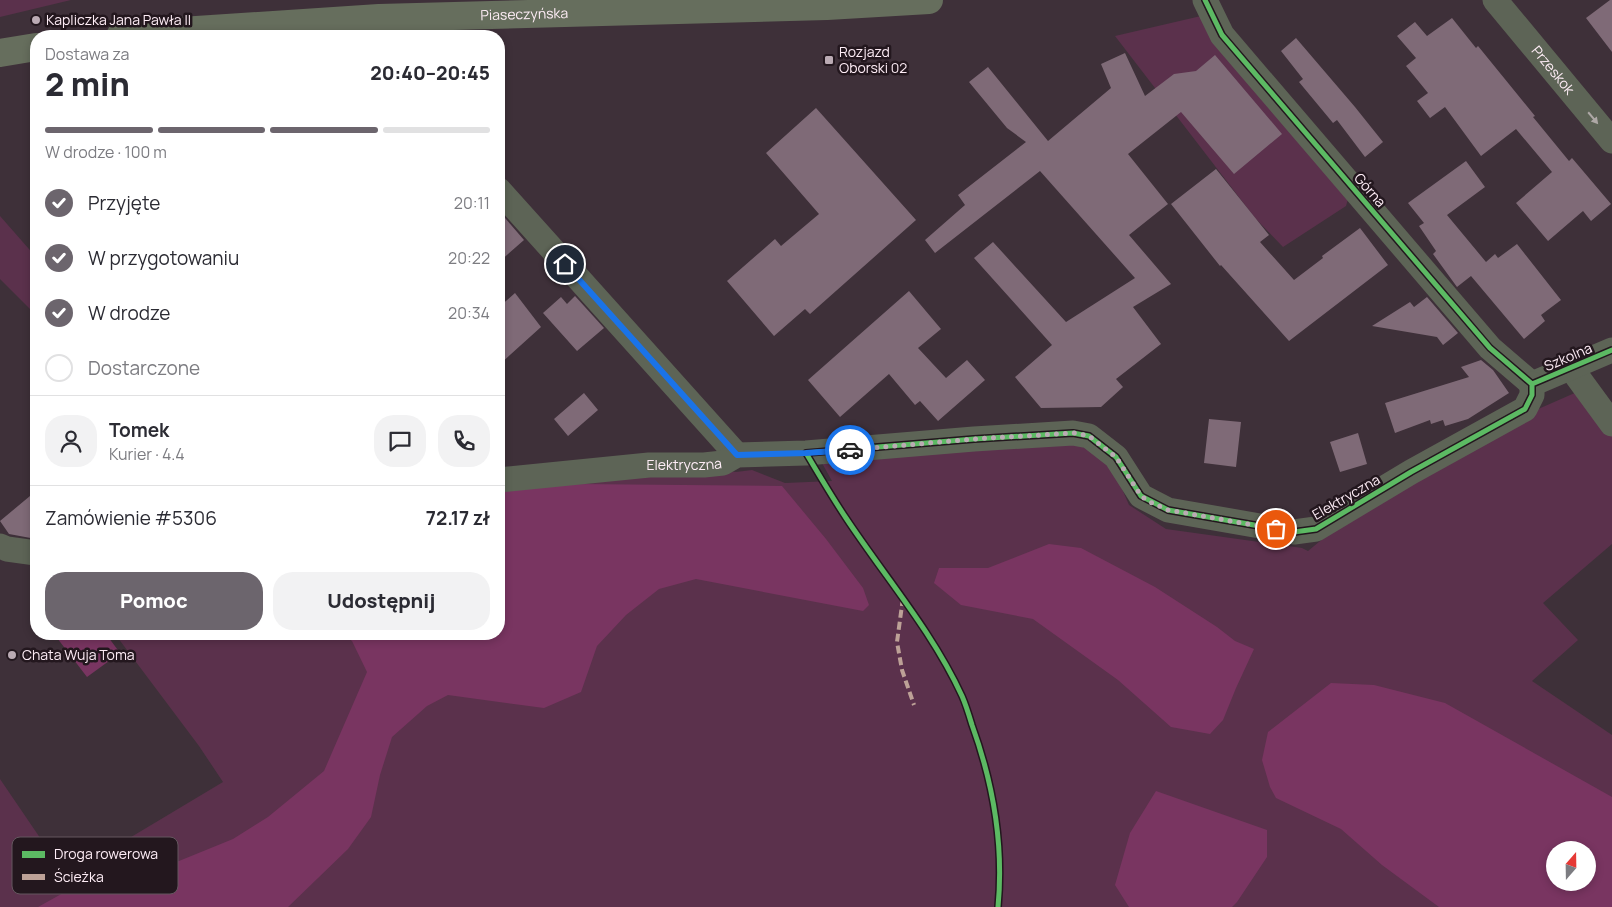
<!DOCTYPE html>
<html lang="pl">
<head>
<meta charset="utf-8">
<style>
	body { margin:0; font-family:Manrope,sans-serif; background:#f2f2f3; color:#2b2b33; height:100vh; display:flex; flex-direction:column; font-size:19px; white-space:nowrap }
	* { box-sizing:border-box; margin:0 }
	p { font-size:16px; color:#7c7c81 }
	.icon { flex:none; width:28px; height:28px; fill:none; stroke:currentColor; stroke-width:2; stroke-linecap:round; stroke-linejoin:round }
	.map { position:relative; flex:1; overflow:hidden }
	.drawer { position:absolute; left:30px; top:30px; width:475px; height:610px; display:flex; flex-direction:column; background:#fff; border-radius:20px; box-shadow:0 2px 8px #0003 }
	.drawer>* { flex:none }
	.needle { width:32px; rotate:20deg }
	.buttons { position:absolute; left:1546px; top:841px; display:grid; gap:10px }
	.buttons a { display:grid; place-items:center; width:50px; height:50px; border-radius:50%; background:#fff; box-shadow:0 2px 8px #0003; font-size:25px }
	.pin { position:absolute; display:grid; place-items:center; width:42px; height:42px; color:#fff; margin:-21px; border:2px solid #fff; border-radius:50%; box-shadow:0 1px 5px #0007 }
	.courier { position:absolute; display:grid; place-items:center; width:50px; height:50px; margin:-25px; border:4px solid #1a73e8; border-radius:50%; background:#fff; color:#222; box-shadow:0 1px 6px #0007 }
	.summary em { font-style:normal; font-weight:800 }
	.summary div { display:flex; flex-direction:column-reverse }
	.summary { display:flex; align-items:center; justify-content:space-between; height:85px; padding:0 15px }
	h1 { font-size:32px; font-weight:800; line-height:38px }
	.bar { display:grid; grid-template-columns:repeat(4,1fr); gap:8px 5px; align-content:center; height:60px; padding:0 15px }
	.bar i { height:6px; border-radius:4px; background:#e1e1e2 }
	.bar .active { background:#6c656d }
	.bar p { grid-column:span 4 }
	.line { display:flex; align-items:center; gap:12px; padding:0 15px; border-top:1px solid #e1e1e2 }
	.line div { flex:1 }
	.round { display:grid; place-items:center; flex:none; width:52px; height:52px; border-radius:20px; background:#f2f2f3 }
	ol { padding:0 15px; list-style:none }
	li { display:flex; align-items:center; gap:15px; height:55px }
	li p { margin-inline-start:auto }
	li .icon { padding:5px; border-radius:50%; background:#6c656d; color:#fff; stroke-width:4 }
	li:last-child { color:#7c7c81 }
	li i { width:28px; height:28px; border:2px solid #e1e1e2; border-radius:50% }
	.action { display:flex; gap:10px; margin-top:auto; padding:10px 15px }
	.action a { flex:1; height:58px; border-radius:20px; background:#6c656d; color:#fff; font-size:20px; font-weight:800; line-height:58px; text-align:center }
	.action a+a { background:#f2f2f3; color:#2b2b33 }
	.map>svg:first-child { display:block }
	.green { fill:#5b314c; fill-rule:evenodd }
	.water { fill:#793561; fill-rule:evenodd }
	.building { fill:#7f6a77 }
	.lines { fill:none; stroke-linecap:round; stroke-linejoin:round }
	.street { stroke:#5d6456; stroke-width:25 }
	.secondary { stroke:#666e5d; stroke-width:28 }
	.quiet { stroke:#bda197; stroke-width:4; stroke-dasharray:8 4; stroke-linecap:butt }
	.cycleway-casing { stroke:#23171e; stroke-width:8 }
	.cycleway { stroke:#5cba63; stroke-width:5 }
	.oneway { fill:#aea8a6 }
	.done { stroke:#bbabb4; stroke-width:5; stroke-dasharray:0 9 }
	.route { stroke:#1a73e8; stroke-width:6 }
	.poi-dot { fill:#bbabb4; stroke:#23171e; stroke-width:2 }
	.labels { text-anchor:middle; stroke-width:5; stroke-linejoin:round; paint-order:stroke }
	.street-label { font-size:14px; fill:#feedf6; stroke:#23171e }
	.poi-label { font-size:14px; fill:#feedf6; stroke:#23171e; text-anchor:start }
	.key { fill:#23171e; stroke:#65575f; stroke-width:1 }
	.key-label { font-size:14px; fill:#feedf6 }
</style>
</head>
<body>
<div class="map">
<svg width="1612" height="907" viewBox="0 0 1612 907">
	<rect width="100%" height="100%" fill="#3e3039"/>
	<!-- green -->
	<path class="green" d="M 0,0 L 71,0 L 0,17 Z
		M 1201,16 L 1350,192 L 1346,206 L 1283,247 L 1255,218 L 1115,36 Z
		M 0,216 L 36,257 L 36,315 L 0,279 Z
		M 1577,392 L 1612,436 L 1612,544 L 1543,603 L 1578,640 L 1532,681 L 1612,735 L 1612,907 L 0,907 L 0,779 L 66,876 L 223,782 L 199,746 L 115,634 L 499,634 L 499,482 L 704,468 L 736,472 L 752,470 L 785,483 L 832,481 L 822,463 L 1062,441 L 1083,447 L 1101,457 L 1119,482 L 1129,505 L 1166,529 L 1302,548 L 1308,551 L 1325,537 L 1401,489 L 1517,427 L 1536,410 ZM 1555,850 L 1588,850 L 1588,882 L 1555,882 Z"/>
	<!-- water -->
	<path class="water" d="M 575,484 L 782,486 L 826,539 L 863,588 L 869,605 L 863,611 L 696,579 L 659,589 L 626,615 L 597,646 L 581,692 L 544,708 L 448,695 L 427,706 L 392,737 L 380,775 L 371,817 L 348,849 L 288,907 L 38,907 L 74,887 L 179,861 L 233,839 L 268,817 L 324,771 L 367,672 L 352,641 L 344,634 L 499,634 L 499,492 Z
		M 1049,544 L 1081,548 L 1155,587 L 1217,627 L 1235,641 L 1254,649 L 1236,688 L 1223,720 L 1210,734 L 1171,727 L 1118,680 L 1033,619 L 961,605 L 934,583 L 939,568 L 988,568 Z
		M 54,634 L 106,634 L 120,653 L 87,677 Z
		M 1331,683 L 1374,685 L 1445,703 L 1612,797 L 1612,907 L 1439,907 L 1382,865 L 1341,829 L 1276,798 L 1270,787 L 1262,760 L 1268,732 ZM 1555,850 L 1588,850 L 1588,882 L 1555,882 Z
		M 1156,791 L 1267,830 L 1267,857 L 1237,902 L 1232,907 L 1129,907 L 1115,885 L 1130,833 Z"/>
	<!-- building -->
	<path class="building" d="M 1610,0 L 1612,0 L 1612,52 L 1586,18 Z
		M 1452,18 L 1476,48 L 1478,46 L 1535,116 L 1533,117 L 1569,161 L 1572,158 L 1611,204 L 1591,221 L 1583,211 L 1548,241 L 1516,203 L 1552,172 L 1516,129 L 1481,156 L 1445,107 L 1430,118 L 1417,101 L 1428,93 L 1406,66 L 1416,58 L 1397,36 L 1415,22 L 1427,36 Z
		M 1296,38 L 1355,107 L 1383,142 L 1365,157 L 1337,120 L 1333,123 L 1299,82 L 1303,79 L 1281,51 Z
		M 1125,53 L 1145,96 L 1174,74 L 1196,71 L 1215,55 L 1282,134 L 1234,174 L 1181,112 L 1128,154 L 1168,204 L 1129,235 L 1171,284 L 1133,307 L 1161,344 L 1116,379 L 1123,387 L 1101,407 L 1041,408 L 1015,377 L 1052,345 L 974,258 L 993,242 L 1066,322 L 1135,278 L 1040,171 L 935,253 L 925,240 L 965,205 L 958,195 L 1026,142 L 1007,128 L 969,82 L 988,67 L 1048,141 L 1111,88 L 1101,64 Z
		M 816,108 L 916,220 L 810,314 L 805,309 L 774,336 L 727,281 L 775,239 L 781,246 L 819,214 L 766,153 Z
		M 1466,161 L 1485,187 L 1447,215 L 1486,262 L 1495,254 L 1498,258 L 1517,244 L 1561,300 L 1541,315 L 1545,321 L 1524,339 L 1471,276 L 1457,287 L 1433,254 L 1436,251 L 1419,226 L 1424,223 L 1408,203 Z
		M 1216,169 L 1269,235 L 1260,242 L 1294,280 L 1323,258 L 1322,256 L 1360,228 L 1388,265 L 1289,341 L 1221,265 L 1220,266 L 1171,204 Z
		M 499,211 L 524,240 L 499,262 Z
		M 909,291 L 941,329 L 918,348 L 946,378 L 967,360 L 985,380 L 938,421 L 920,401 L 915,405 L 889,374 L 840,417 L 808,380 Z
		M 515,293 L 541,327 L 499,365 L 499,307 Z
		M 575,296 L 604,328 L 577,351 L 543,313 L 561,297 L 567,304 Z
		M 1427,297 L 1458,333 L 1443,345 L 1437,337 L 1372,326 L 1410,302 L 1414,307 Z
		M 1481,360 L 1493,370 L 1509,393 L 1468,419 L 1445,426 L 1443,420 L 1431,424 L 1430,420 L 1395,433 L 1385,403 L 1469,377 L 1461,367 Z
		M 584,393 L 598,410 L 568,436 L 554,419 Z
		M 1209,419 L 1241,422 L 1236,467 L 1204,463 Z
		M 1358,433 L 1367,464 L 1340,472 L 1330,442 Z
		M 36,491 L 36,539 L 9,534 L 0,521 Z"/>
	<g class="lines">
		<!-- street -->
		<g class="street">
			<path d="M 1205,0 L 1222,35 L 1490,348 L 1532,384"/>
			<path id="s1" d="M 1495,0 L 1612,141"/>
			<path d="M 499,190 L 737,455"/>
			<path d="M 1571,368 L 1612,424"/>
			<path d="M 1532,384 L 1612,350"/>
			<path id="s2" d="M 499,480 L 649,465 L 704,465 L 723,463 L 737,455 L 806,453 L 974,439 L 1073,433 L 1089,436 L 1116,457 L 1141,496 L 1168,510 L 1294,532 L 1316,529 L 1411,472 L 1525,409 L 1532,395 L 1532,384"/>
			<path d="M 0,546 L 7,549 L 36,553"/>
		</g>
		<!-- secondary -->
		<g class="secondary">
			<path id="s3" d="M 120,36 L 151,33 L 379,18 L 827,6 L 929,0"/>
			<path d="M 0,53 L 36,47"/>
		</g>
		<!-- quiet -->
		<path class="quiet" d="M 737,455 L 810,453
			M 903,598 L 897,642 L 902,670 L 914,705"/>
		<!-- cycleway casing -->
		<g class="cycleway-casing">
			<path id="cycleway" d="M 1205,0 L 1222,35 L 1490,348 L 1532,384
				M 1532,384 L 1612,350
				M 998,907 C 1004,844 993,783 972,725 C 969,715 966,705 962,696 C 932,631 885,577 846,518 C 832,497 819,475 806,453 L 974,439 L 1073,433 L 1089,436 L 1116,457 L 1141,496 L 1168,510 L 1294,532 L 1316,529 L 1411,472 L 1525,409 L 1532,395 L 1532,384"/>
		</g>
		<!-- cycleway -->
		<use href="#cycleway" class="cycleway"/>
	</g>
	<!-- one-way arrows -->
	<defs><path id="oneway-solid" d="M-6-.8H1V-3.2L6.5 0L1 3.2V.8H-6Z" transform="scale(1.25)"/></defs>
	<use class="oneway" href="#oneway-solid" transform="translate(1593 118) rotate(50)"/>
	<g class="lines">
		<!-- done -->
		<path class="done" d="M 850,450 L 974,439 L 1074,433 L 1089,436 L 1116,457 L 1141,496 L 1150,502 L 1168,510 L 1276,529"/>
		<!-- route -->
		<path class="route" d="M 565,264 L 737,455 L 806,453 L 850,450"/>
	</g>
	<!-- markers -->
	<g class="poi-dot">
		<circle cx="36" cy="20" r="5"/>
		<rect x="824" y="55" width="10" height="10" rx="2.5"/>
		<circle cx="12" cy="655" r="5"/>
	</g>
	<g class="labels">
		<!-- street labels -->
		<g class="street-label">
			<text dy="5" stroke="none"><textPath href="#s3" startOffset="405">Piaseczyńska</textPath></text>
			<text dy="5" stroke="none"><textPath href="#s1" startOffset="91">Przeskok</textPath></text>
			<text transform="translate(1370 190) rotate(49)" y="5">Górna</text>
			<text transform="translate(1568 357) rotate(-23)" y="5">Szkolna</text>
			<text dy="5" stroke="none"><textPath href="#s2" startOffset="186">Elektryczna</textPath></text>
			<text transform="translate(1346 497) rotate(-30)" y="5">Elektryczna</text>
		</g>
		<!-- poi labels -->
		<g class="poi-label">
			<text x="46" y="25">Kapliczka Jana Pawła II</text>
			<text x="839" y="57">Rozjazd<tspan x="839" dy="16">Oborski 02</tspan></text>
			<text x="22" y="660">Chata Wuja Toma</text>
		</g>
	</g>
	<!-- legend -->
	<rect x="12" y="837" width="166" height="57" rx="8" class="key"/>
	<rect x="22" y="851" width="23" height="7" fill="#5cba63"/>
	<rect x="22" y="874" width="23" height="6" fill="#bda197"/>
	<g class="key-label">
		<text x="54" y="859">Droga rowerowa</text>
		<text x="54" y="882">Ścieżka</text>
	</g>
</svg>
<div class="buttons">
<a><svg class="needle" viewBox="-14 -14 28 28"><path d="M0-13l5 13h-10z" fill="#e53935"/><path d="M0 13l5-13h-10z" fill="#7c7c81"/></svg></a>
</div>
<div class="pin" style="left:1276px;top:529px;background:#ea580c"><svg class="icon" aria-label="bag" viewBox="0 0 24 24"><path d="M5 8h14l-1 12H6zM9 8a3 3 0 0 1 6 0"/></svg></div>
<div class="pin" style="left:565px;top:264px;background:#1f2937"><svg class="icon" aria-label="home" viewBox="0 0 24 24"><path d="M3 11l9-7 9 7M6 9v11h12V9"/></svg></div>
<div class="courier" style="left:850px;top:450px"><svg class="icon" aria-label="car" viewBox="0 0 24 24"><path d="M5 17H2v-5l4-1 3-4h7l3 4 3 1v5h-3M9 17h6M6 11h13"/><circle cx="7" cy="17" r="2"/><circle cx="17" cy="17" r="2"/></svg></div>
<section class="drawer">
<div class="summary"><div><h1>2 min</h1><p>Dostawa za</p></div><em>20:40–20:45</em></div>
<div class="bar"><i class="active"></i><i class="active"></i><i class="active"></i><i></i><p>W drodze · 100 m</p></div>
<ol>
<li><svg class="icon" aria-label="check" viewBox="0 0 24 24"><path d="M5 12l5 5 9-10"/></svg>Przyjęte<p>20:11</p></li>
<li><svg class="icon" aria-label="check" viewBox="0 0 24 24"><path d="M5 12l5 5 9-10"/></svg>W przygotowaniu<p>20:22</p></li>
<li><svg class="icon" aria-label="check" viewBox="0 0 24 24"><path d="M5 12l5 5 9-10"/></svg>W drodze<p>20:34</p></li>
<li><i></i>Dostarczone</li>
</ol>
<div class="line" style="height:90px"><a class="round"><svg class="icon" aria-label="person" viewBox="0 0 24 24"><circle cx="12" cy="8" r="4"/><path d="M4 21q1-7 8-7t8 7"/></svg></a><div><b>Tomek</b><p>Kurier · 4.4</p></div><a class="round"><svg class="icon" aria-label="chat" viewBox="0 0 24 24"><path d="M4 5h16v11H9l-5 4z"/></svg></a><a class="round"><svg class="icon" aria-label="phone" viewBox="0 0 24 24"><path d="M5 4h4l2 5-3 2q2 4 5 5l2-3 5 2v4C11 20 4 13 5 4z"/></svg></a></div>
<div class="line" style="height:65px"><div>Zamówienie #5306</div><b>72.17 zł</b></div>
<div class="action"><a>Pomoc</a><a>Udostępnij</a></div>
</section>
</div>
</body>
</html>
